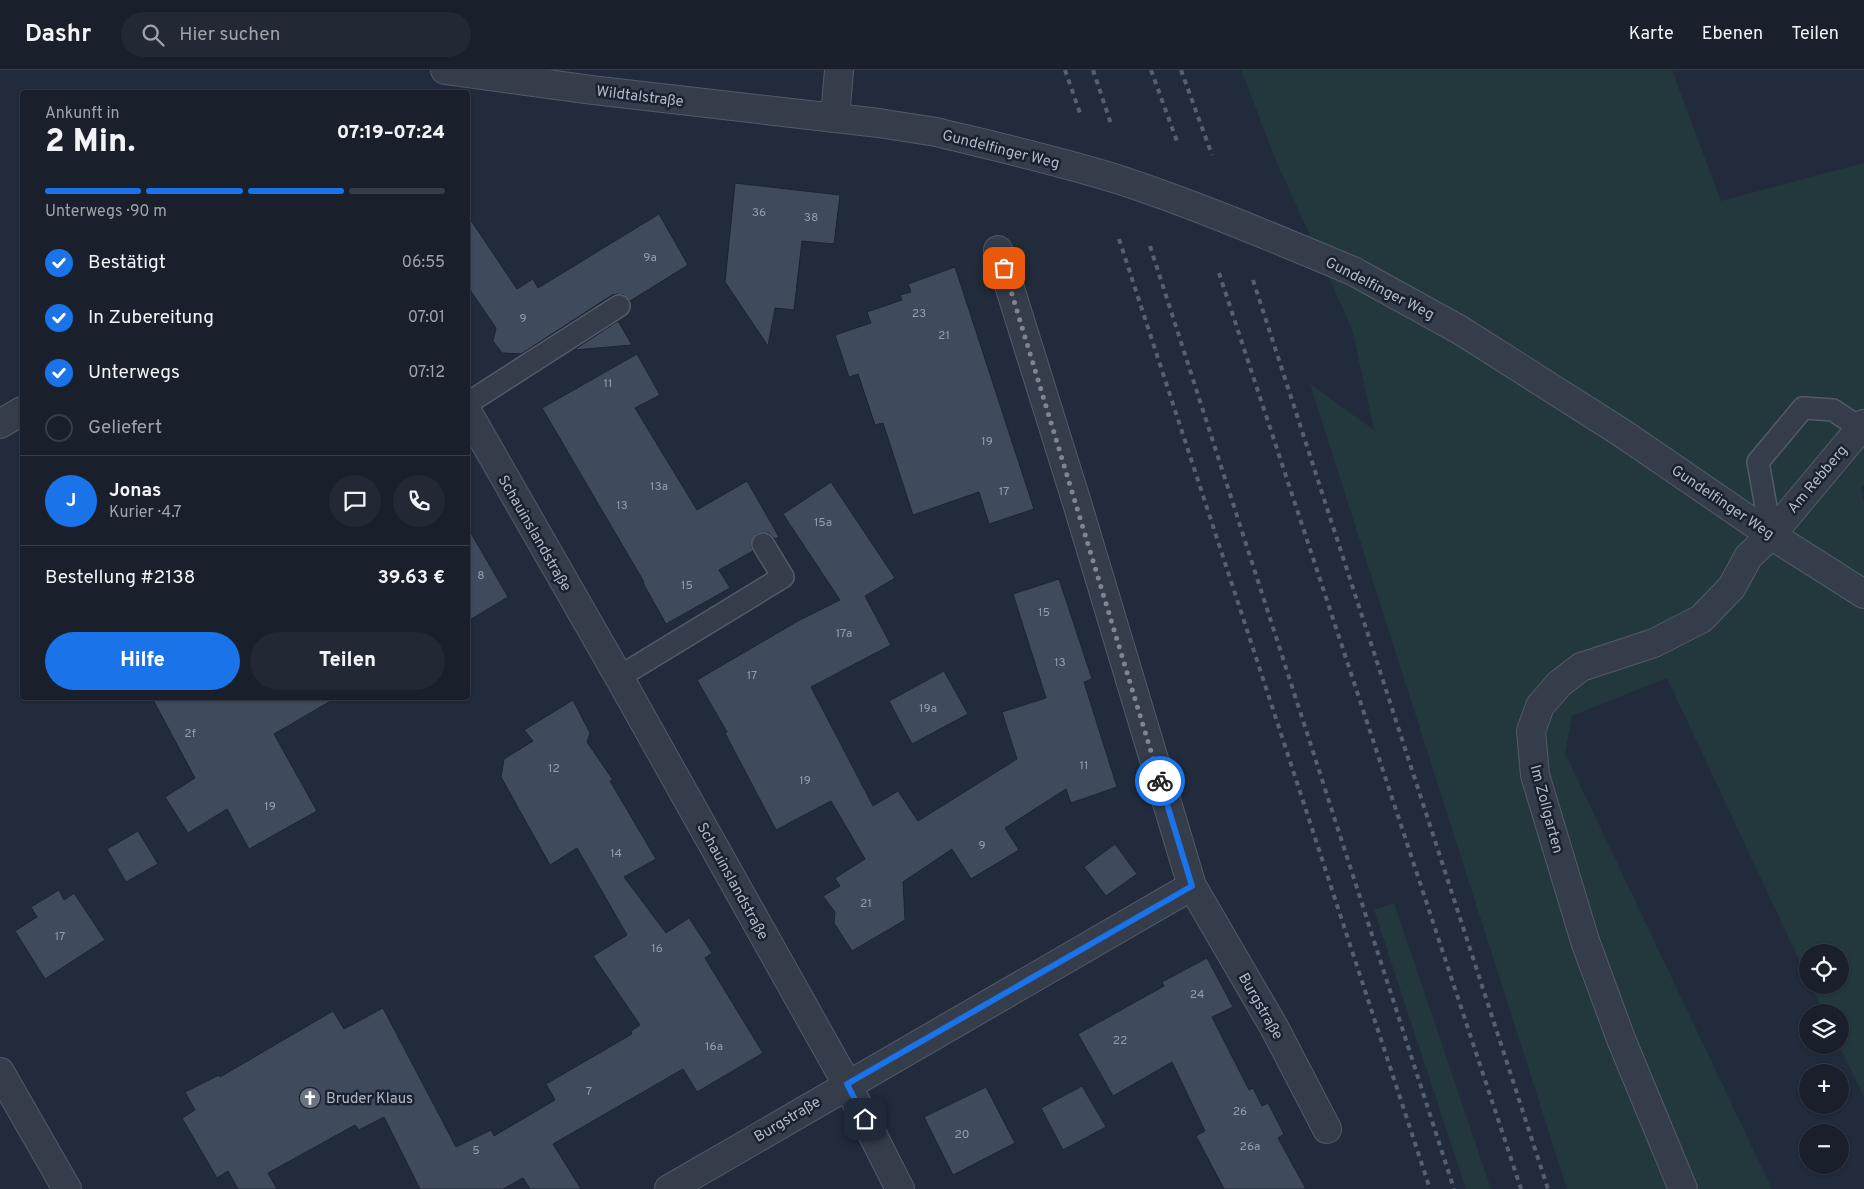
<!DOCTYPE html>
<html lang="de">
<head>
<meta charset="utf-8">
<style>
	body { margin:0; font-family:Overpass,sans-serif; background:#222834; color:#f1f3f6; height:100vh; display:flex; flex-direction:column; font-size:19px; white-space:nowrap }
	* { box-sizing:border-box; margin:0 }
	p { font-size:16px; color:#9fa3a9 }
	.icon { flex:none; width:28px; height:28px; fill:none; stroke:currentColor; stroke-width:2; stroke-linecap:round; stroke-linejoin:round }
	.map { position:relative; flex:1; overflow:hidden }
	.side { position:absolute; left:20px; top:20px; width:450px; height:610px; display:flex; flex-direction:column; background:#19202c; border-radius:5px; box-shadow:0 1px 4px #0004,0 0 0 1px #373e48 }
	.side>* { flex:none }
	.buttons { position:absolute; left:1799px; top:874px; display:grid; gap:10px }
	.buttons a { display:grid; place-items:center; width:50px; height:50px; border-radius:50%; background:#19202c; box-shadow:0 1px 4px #0004,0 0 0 1px #373e48; font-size:25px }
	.pin { position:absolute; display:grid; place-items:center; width:42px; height:42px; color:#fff; margin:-21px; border-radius:10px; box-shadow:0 2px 8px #0006 }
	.courier { position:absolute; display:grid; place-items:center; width:50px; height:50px; margin:-25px; border:4px solid #1a73e8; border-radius:50%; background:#fff; color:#222; box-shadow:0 1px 6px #0007 }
	.head em { font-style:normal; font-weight:800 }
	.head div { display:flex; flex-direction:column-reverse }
	.head { display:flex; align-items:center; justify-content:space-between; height:85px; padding:0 25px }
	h1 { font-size:32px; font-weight:800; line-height:38px }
	.bar { display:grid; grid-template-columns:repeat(4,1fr); gap:8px 5px; align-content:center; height:60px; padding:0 25px }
	.bar i { height:6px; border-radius:4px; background:#373e48 }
	.bar .active { background:#1a73e8 }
	.bar p { grid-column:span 4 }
	.line { display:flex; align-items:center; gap:12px; padding:0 25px; border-top:1px solid #373e48 }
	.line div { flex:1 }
	.round { display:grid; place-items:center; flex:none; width:52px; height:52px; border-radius:26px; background:#222834 }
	ol { padding:0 25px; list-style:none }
	li { display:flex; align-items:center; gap:15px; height:55px }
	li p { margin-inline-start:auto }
	li .icon { padding:5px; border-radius:50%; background:#1a73e8; color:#fff; stroke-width:4 }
	li:last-child { color:#9fa3a9 }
	li i { width:28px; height:28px; border:2px solid #373e48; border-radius:50% }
	.cta { display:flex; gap:10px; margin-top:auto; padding:10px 25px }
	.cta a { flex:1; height:58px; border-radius:30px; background:#1a73e8; color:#fff; font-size:20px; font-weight:800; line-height:58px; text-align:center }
	.cta a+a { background:#222834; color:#f1f3f6 }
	header { display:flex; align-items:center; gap:30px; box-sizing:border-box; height:70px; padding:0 25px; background:#19202c; border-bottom:1px solid #373e48 }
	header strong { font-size:24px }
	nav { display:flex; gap:28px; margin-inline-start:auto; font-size:18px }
	.search { width:350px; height:45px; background:#222834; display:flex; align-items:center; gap:12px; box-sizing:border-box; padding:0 18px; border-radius:28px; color:#9fa3a9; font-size:19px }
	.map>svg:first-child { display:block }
	.green { fill:#23383c }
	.building { fill:#404a5d; stroke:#1c2432 }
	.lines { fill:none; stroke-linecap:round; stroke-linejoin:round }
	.service-casing { stroke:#535a69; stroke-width:24 }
	.minor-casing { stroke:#535a69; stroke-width:30 }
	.tertiary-casing { stroke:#535a69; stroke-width:30 }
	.service { stroke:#353d4b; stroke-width:21 }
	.minor { stroke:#353d4b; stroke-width:28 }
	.tertiary { stroke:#353d4b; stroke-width:28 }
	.rail { stroke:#566072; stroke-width:4; stroke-dasharray:5 5; stroke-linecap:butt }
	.tertiary-bridge-casing { stroke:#535a69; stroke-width:30; stroke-linecap:butt }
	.tertiary-bridge { stroke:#353d4b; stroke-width:28 }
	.done { stroke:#7e8696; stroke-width:5; stroke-dasharray:0 9 }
	.route { stroke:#1a73e8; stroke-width:6 }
	.labels { text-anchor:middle; stroke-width:5; stroke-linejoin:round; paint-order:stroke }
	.number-label { font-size:12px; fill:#949cac }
	.street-label { font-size:15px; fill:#b0b7c7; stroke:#1a2230 }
	.poi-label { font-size:15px; fill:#b0b7c7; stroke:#1a2230; text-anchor:start }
</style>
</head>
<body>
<header>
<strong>Dashr</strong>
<div class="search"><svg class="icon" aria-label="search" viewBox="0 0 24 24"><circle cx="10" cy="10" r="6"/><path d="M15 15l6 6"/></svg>Hier suchen</div>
<nav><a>Karte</a><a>Ebenen</a><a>Teilen</a></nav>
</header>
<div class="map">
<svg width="1864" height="1119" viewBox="0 0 1864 1119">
	<rect width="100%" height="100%" fill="#212b3b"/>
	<!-- green -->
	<path class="green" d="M 1241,0 L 1672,0 L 1721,131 L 1864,93 L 1864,414 L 1861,418 L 1864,431 L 1864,1027 L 1839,975 L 1840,942 L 1824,942 L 1811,915 L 1840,915 L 1840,882 L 1808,882 L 1807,907 L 1667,608 L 1572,646 L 1565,683 L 1772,1119 L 1567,1119 L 1310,314 L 1374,360 L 1352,259 L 1275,88 Z
		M 1394,833 L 1491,1119 L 1466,1119 L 1374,840 Z"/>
	<!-- building -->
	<path class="building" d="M 735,113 L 840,125 L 834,174 L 802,171 L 794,240 L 775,238 L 768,276 L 725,212 Z
		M 659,144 L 688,195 L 630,231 L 624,225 L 618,224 L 612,225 L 521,284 L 502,283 L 493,271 L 496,258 L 468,217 L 468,146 L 517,219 L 533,209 L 538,218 Z
		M 955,197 L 1034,439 L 989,454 L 979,422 L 913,445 L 883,353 L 875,355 L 858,304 L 849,307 L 835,265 L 871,253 L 867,242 L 902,230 L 900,225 L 911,222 L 908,214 Z
		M 618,251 L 632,275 L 574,280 Z
		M 637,284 L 660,325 L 635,338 L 697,440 L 747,411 L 779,467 L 775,469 L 769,463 L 763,462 L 756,464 L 751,474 L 753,481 L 719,500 L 730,518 L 666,554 L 643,513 L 644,512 L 542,338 Z
		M 831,412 L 895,508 L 865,526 L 891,575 L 811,617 L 873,736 L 898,721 L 918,751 L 1017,689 L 1002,642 L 1046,628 L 1013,524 L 1059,509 L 1092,609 L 1084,612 L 1117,717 L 1071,733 L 1066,719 L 1005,758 L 1019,780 L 971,809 L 952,779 L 903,812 L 905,850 L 852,881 L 834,853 L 835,842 L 823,826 L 840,816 L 835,808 L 865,789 L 831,731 L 776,760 L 725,663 L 727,662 L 697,610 L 798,551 L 840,530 L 783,444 Z
		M 468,458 L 508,527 L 468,551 Z
		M 944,601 L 968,644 L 912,674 L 889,631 Z
		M 152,628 L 336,628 L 274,664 L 317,741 L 249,779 L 227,739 L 188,763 L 165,727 L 195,708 Z
		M 573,630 L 590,663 L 587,672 L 613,710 L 610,711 L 656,789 L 624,807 L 666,863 L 689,848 L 712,883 L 705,888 L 763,983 L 697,1022 L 683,999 L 553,1074 L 581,1119 L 530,1119 L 523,1108 L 503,1119 L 420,1119 L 384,1047 L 359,1060 L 355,1055 L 268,1103 L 277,1119 L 238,1119 L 228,1101 L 217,1108 L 182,1048 L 195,1040 L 185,1022 L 219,1005 L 220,1007 L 333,941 L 344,959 L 383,938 L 456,1077 L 491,1060 L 494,1066 L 555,1030 L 546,1014 L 632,964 L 631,961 L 640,955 L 593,886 L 627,865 L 577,778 L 550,795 L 501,707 L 504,689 L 533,671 L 524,660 Z
		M 138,761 L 158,794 L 126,812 L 107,779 Z
		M 1115,774 L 1137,804 L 1106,826 L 1084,797 Z
		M 59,820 L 64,830 L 74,823 L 105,870 L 45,909 L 15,861 L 37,847 L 31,837 Z
		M 1207,888 L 1233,937 L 1212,947 L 1249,1020 L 1253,1018 L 1262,1036 L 1268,1033 L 1284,1064 L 1278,1068 L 1306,1119 L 1224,1119 L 1196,1066 L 1205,1061 L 1172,992 L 1113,1026 L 1078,964 L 1164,916 L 1162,912 Z
		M 1082,1016 L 1106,1057 L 1063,1080 L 1041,1038 Z
		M 986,1017 L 1015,1073 L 953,1105 L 924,1047 Z"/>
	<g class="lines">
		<!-- service casing -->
		<g class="service-casing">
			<path id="service" d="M 468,333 L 619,236
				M 1771,465 L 1758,392 L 1803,338 L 1833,340 L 1860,358
				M 619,607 L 783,507 L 763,474"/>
		</g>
		<!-- minor casing -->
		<g class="minor-casing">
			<path id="minor" d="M 835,48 L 839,0
				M 998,180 L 1077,433 L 1192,816 L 1274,957 L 1327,1059
				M 468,343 L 619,607 L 847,1014 L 900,1119
				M 0,354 L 22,341
				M 0,1002 L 67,1119
				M 669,1119 L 1192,816
				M 1683,1119 L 1621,969 L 1585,871 L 1535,705 L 1531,661 L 1540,636 L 1559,614 L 1581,597 L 1654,573 L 1701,549 L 1732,517 L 1748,487 L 1771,465 L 1864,354"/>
		</g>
		<!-- tertiary casing -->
		<g class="tertiary-casing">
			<path id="tertiary" d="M 445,0 L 592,20 L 879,53 L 936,62
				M 1353,201 L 1460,260 L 1622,363 L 1771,465 L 1864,524"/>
		</g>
		<!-- service -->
		<use href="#service" class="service"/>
		<!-- minor -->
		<use href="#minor" class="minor"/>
		<!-- tertiary -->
		<use href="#tertiary" class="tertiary"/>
		<!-- rail -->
		<path class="rail" d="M 1065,0 L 1081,46
			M 1093,0 L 1112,57
			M 1151,0 L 1178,74
			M 1181,0 L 1212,85
			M 1119,169 L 1430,1119
			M 1150,176 L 1454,1119
			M 1219,203 L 1521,1119
			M 1253,210 L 1548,1119"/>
		<!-- tertiary-bridge casing -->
		<g class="tertiary-bridge-casing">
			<path id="tertiary-bridge" d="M 936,62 C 998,77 1060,91 1120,110 C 1199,136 1276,169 1353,201"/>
		</g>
		<!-- tertiary-bridge -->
		<use href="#tertiary-bridge" class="tertiary-bridge"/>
	</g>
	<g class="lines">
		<!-- done -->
		<path class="done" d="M 1004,198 L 1160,711"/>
		<!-- route -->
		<path class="route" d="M 865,1049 L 847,1014 L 1192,816 L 1160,711"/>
	</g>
	<!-- icons -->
	<defs>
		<g id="church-disc" transform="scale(1.125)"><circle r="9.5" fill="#6b7280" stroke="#1a2230"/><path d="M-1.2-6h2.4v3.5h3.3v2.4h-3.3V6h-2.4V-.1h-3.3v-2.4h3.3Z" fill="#fff"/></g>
	</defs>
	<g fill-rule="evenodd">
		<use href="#church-disc" x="310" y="1028"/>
	</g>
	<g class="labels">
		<!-- number labels -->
		<g class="number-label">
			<text x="759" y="146">36</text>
			<text x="811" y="151">38</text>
			<text x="650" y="191">9a</text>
			<text x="919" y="247">23</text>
			<text x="523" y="252">9</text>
			<text x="944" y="269">21</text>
			<text x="608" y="317">11</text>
			<text x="987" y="375">19</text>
			<text x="659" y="420">13a</text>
			<text x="1004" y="425">17</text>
			<text x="622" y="439">13</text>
			<text x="823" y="456">15a</text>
			<text x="481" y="509">8</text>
			<text x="687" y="519">15</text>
			<text x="1044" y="546">15</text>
			<text x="844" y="567">17a</text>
			<text x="1060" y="596">13</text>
			<text x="752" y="609">17</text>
			<text x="928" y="642">19a</text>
			<text x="190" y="667">2f</text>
			<text x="1084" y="699">11</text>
			<text x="554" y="702">12</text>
			<text x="805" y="714">19</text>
			<text x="270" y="740">19</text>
			<text x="982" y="779">9</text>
			<text x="616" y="787">14</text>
			<text x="866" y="837">21</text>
			<text x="60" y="870">17</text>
			<text x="657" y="882">16</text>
			<text x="1197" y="928">24</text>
			<text x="1120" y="974">22</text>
			<text x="714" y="980">16a</text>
			<text x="589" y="1025">7</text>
			<text x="1240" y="1045">26</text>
			<text x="962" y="1068">20</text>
			<text x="1250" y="1080">26a</text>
			<text x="476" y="1084">5</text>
		</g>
		<!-- street labels -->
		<g class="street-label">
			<text transform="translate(640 26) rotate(7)" y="5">Wildtalstraße</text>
			<text transform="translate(1001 79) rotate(14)" y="5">Gundelfinger Weg</text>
			<text transform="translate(1380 218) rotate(27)" y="5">Gundelfinger Weg</text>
			<text transform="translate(1817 409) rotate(-50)" y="5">Am Rebberg</text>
			<text transform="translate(1723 432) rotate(34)" y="5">Gundelfinger Weg</text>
			<text transform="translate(535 463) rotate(60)" y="5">Schauinslandstraße</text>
			<text transform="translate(1547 739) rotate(75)" y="5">Im Zollgarten</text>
			<text transform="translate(733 811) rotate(61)" y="5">Schauinslandstraße</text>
			<text transform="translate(1261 936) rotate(60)" y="5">Burgstraße</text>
			<text transform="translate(787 1049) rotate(-31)" y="5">Burgstraße</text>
		</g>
		<!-- poi labels -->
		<g class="poi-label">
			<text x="326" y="1033">Bruder Klaus</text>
		</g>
	</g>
</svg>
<div class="buttons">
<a><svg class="icon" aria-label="locate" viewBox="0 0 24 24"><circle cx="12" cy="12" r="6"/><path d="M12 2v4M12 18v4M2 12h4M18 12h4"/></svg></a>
<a><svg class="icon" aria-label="layers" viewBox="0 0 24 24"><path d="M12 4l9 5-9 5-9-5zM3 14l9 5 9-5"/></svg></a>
<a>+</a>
<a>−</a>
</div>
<div class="pin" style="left:1004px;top:198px;background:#ea580c"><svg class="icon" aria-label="bag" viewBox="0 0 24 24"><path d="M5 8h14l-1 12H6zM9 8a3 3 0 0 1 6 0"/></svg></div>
<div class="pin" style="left:865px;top:1049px;background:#1f2937"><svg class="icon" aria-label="home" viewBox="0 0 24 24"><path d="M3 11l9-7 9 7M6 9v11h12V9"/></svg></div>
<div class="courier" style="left:1160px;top:711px"><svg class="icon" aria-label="bike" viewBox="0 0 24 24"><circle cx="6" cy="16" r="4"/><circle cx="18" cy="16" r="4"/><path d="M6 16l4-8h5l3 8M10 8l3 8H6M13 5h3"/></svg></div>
<section class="side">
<div class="head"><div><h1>2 Min.</h1><p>Ankunft in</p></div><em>07:19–07:24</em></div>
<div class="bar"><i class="active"></i><i class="active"></i><i class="active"></i><i></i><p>Unterwegs · 90 m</p></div>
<ol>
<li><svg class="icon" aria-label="check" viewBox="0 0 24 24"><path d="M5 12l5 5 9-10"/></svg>Bestätigt<p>06:55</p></li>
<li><svg class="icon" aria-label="check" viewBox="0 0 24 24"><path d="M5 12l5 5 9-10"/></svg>In Zubereitung<p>07:01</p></li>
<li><svg class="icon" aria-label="check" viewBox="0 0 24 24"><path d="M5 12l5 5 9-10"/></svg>Unterwegs<p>07:12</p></li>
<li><i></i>Geliefert</li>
</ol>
<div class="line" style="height:90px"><b class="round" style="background:#1a73e8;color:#fff">J</b><div><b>Jonas</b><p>Kurier · 4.7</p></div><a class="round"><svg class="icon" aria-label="chat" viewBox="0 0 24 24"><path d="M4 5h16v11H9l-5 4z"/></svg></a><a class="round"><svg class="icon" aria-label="phone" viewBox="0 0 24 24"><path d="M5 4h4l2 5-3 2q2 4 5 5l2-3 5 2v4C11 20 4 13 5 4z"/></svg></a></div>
<div class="line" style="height:65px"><div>Bestellung #2138</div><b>39.63 €</b></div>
<div class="cta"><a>Hilfe</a><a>Teilen</a></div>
</section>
</div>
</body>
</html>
